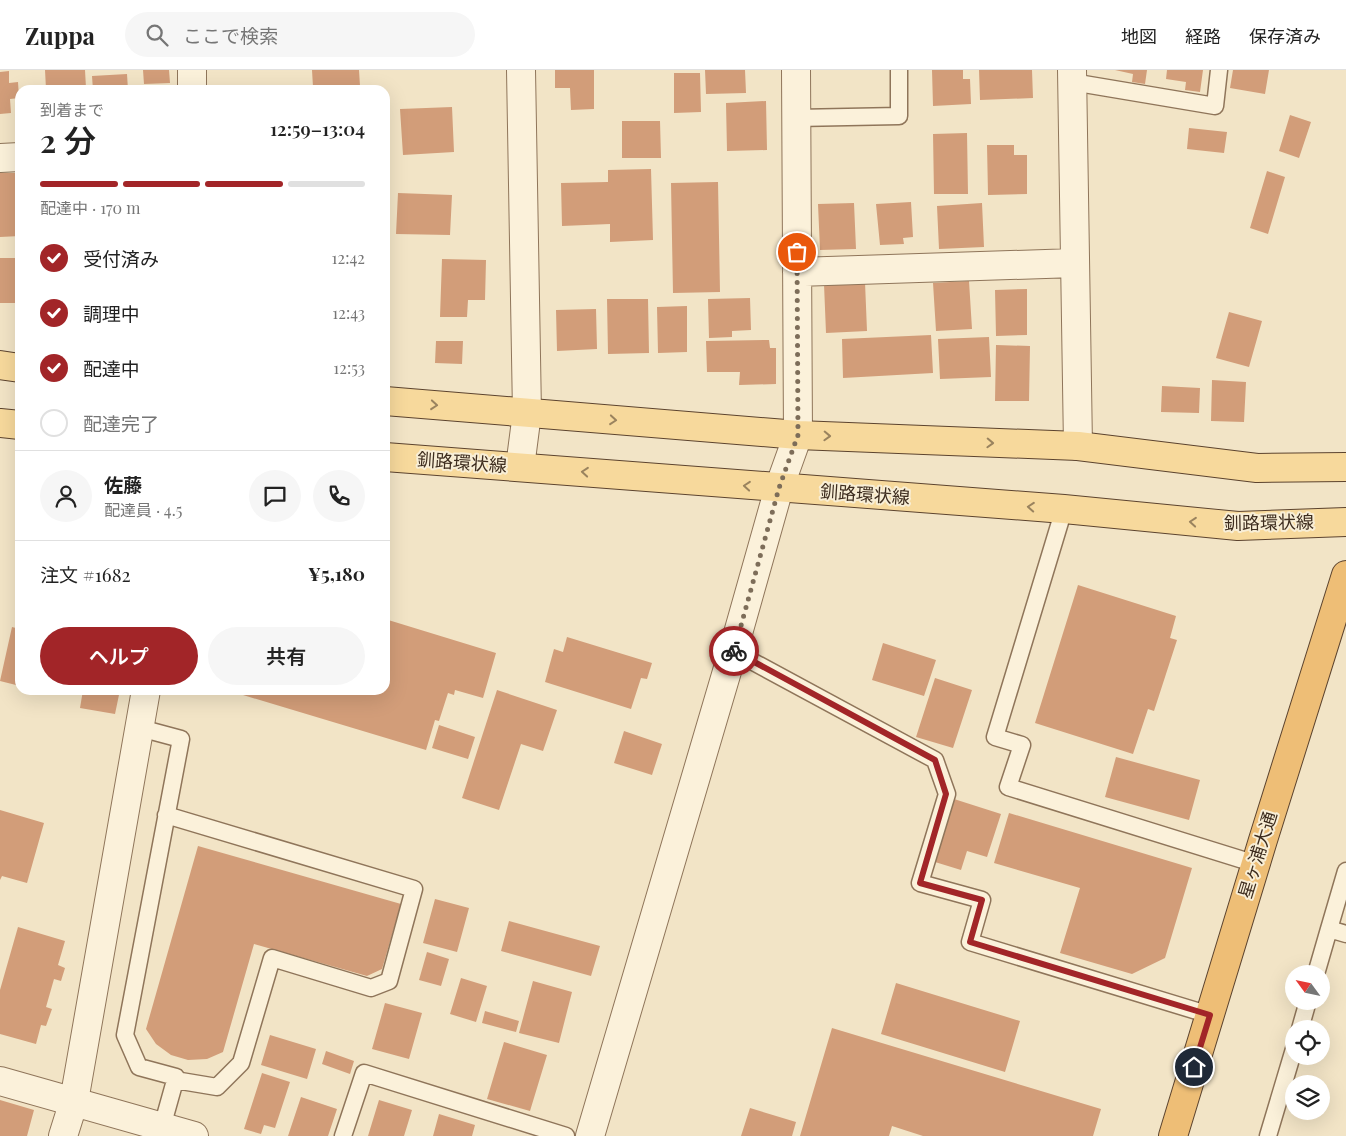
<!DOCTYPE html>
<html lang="ja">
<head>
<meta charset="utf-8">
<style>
	body { margin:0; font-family:"Playfair Display","Noto Sans JP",serif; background:#f6f6f6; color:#222; height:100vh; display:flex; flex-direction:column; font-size:19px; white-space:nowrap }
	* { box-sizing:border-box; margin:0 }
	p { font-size:16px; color:#767676 }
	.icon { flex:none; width:28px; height:28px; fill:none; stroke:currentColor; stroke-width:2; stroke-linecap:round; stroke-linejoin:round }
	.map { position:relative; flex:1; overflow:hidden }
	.drawer { position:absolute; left:15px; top:15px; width:375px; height:610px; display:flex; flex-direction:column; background:#fff; border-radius:15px; box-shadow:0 5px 20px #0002 }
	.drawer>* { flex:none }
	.needle { width:32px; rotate:303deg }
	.buttons { position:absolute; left:1285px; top:895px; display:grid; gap:10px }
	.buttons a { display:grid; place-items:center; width:45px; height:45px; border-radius:50%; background:#fff; box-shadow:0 5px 20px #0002; font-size:25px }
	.pin { position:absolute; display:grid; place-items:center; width:42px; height:42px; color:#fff; margin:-21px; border:2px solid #fff; border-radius:50%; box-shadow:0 1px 5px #0007 }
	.courier { position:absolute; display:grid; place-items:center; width:50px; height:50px; margin:-25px; border:4px solid #a22528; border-radius:50%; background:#fff; color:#222; box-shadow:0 1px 6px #0007 }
	.overview em { font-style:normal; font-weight:600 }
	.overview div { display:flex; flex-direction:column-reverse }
	.overview { display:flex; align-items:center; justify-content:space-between; height:85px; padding:0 25px }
	h1 { font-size:32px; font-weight:600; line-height:38px }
	.bar { display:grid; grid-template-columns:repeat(4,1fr); gap:8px 5px; align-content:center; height:60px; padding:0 25px }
	.bar i { height:6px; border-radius:4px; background:#e0e0e0 }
	.bar .active { background:#a22528 }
	.bar p { grid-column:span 4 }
	.line { display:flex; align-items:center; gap:12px; padding:0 25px; border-top:1px solid #e0e0e0 }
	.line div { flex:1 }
	.round { display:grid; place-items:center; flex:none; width:52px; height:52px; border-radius:26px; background:#f6f6f6 }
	ol { padding:0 25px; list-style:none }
	li { display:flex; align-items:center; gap:15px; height:55px }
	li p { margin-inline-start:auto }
	li .icon { padding:5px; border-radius:50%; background:#a22528; color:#fff; stroke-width:4 }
	li:last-child { color:#767676 }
	li i { width:28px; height:28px; border:2px solid #e0e0e0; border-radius:50% }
	.primary-button { display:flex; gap:10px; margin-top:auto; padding:10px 25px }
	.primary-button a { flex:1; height:58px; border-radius:30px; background:#a22528; color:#fff; font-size:20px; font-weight:600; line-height:58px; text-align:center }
	.primary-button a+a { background:#f6f6f6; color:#222 }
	header { display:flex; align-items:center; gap:30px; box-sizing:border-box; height:70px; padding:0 25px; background:#fff; border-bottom:1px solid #e0e0e0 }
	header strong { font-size:24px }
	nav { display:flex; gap:28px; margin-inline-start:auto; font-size:18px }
	.search { width:350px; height:45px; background:#f6f6f6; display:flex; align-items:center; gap:12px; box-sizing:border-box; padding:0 18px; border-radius:28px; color:#767676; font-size:19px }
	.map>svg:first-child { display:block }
	.building { fill:#d29d79 }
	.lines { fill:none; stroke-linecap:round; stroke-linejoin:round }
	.service-casing { stroke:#8f755a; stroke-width:19 }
	.minor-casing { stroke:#8f755a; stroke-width:30 }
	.primary-casing { stroke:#5c432e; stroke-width:30 }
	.trunk-casing { stroke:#5c432e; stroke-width:30 }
	.service { stroke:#fbf1da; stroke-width:16 }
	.minor { stroke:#fbf1da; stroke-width:28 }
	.primary { stroke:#f7d99c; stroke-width:28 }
	.trunk { stroke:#eebe76; stroke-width:28 }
	.oneway { stroke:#9a835e }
	.done { stroke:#7d6d59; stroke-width:5; stroke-dasharray:0 9 }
	.route { stroke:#a22528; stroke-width:6 }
	.labels { text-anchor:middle; stroke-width:4; stroke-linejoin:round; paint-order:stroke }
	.street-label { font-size:18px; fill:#3e2d1f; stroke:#f8eed6 }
</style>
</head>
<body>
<header>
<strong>Zuppa</strong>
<div class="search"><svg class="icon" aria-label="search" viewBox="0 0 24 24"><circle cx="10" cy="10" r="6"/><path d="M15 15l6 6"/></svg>ここで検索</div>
<nav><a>地図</a><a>経路</a><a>保存済み</a></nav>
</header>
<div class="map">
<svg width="1346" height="1066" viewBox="0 0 1346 1066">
	<rect width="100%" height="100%" fill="#f2e4c6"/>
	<!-- building -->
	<path class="building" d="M 45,0 L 85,0 L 86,18 L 46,19 Z
		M 143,0 L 169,0 L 170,13 L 144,14 Z
		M 312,0 L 359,0 L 360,16 L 313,17 Z
		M 555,0 L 594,0 L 594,39 L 571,40 L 570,18 L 555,18 Z
		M 705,0 L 745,0 L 746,23 L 706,24 Z
		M 932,0 L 963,0 L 963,9 L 970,9 L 971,34 L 933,36 Z
		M 979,0 L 1032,0 L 1033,28 L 980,30 Z
		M 1115,0 L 1147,0 L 1145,14 L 1132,12 L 1133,4 Z
		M 1167,0 L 1203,0 L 1200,22 L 1185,20 L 1186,12 L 1166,9 Z
		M 1233,0 L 1269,0 L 1265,24 L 1230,18 Z
		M 9,1 L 9,13 L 18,12 L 19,28 L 10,29 L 11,43 L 0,44 L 0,2 Z
		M 674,3 L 700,3 L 701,42 L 674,43 Z
		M 127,4 L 128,20 L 93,20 L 92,6 Z
		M 766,31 L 767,80 L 727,81 L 726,33 Z
		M 452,37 L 454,82 L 403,85 L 400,39 Z
		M 1290,45 L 1311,52 L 1299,88 L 1279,81 Z
		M 622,51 L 660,51 L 661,88 L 622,88 Z
		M 1189,58 L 1227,62 L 1224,83 L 1187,79 Z
		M 967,63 L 968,124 L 934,124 L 933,64 Z
		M 987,75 L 1014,75 L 1014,85 L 1027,85 L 1027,124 L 988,125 Z
		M 651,99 L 653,170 L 610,172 L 610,154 L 562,156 L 561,113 L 608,112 L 608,100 Z
		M 1267,101 L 1285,107 L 1268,164 L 1250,158 Z
		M 0,103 L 20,103 L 20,166 L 0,167 Z
		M 718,112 L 720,222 L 673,223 L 671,113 Z
		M 398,123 L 452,125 L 450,165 L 396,164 Z
		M 911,132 L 913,167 L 903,168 L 904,174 L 880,175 L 876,134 Z
		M 854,133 L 856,179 L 820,180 L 818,134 Z
		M 982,133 L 984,177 L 939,179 L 937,136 Z
		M 0,188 L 15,188 L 17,233 L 0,233 Z
		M 442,189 L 486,190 L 485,230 L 468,230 L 467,247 L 440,247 Z
		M 969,211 L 972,259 L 936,261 L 933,213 Z
		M 865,212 L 867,261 L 826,263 L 824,214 Z
		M 1027,219 L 1027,265 L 996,266 L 995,220 Z
		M 750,228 L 751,260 L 732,261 L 732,267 L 709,268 L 708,229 Z
		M 607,229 L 648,229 L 649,283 L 608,284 Z
		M 687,236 L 687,282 L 658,283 L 657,237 Z
		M 596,239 L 597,279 L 557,281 L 556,240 Z
		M 1229,242 L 1262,251 L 1249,297 L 1216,288 Z
		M 931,265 L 933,303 L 843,308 L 842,269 Z
		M 989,267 L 991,307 L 940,309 L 938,269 Z
		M 769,270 L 770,278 L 776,278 L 776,314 L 739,315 L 740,302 L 707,302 L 706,271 Z
		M 436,271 L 463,271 L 462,294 L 435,293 Z
		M 996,275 L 1030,276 L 1029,331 L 995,331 Z
		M 1212,310 L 1246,312 L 1244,352 L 1211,351 Z
		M 1162,316 L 1200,318 L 1199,343 L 1161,342 Z
		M 1078,515 L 1176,546 L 1170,568 L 1177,570 L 1154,641 L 1148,639 L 1133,684 L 1035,653 Z
		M 385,549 L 496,583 L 483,628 L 455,620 L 454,625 L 448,623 L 439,651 L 435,650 L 426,680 L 243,625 L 245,620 L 385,620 Z
		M 12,557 L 20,559 L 20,616 L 0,611 Z
		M 567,567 L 652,593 L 647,609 L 641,608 L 631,639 L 545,612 L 554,579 L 563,582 Z
		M 883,573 L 936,590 L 924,626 L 872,610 Z
		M 935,608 L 972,620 L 953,678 L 916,667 Z
		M 83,620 L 120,620 L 115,644 L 80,638 Z
		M 497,620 L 557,640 L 543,681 L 521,674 L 499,740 L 462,728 Z
		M 439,655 L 475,667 L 468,689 L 432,678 Z
		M 624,661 L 662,674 L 652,705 L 614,693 Z
		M 1116,687 L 1200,710 L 1189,750 L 1105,727 Z
		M 954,729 L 1001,744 L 987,787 L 967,781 L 961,800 L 935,792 Z
		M 0,740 L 44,753 L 27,813 L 2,806 L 0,810 Z
		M 1009,743 L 1192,798 L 1165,888 L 1132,904 L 1060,883 L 1080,818 L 994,793 Z
		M 198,776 L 401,834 L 382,899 L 367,906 L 254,874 L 223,982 L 207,989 L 188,990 L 171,985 L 156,974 L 146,959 Z
		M 435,829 L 469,838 L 457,882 L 423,873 Z
		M 509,851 L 600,876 L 591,906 L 501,881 Z
		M 18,857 L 65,871 L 58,895 L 65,898 L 61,911 L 54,909 L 46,937 L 52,939 L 46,956 L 41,955 L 36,974 L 0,964 L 0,920 Z
		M 427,882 L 449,889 L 441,916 L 419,910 Z
		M 461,908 L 487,916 L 476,952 L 450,944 Z
		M 533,911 L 572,922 L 559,973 L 519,963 Z
		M 896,913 L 1020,951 L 1005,1002 L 881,964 Z
		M 385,933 L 422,943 L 409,989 L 372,979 Z
		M 485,941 L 519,951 L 516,962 L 482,953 Z
		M 832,958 L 1101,1039 L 1093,1066 L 923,1066 L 892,1056 L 889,1066 L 800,1066 Z
		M 270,965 L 316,979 L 307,1009 L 261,995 Z
		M 504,972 L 547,985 L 530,1041 L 487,1029 Z
		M 326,981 L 354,991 L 350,1004 L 322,994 Z
		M 262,1003 L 290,1012 L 275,1058 L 264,1055 L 261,1064 L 244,1059 Z
		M 301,1027 L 337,1039 L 328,1066 L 288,1066 Z
		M 0,1030 L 34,1040 L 27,1066 L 0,1066 Z
		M 379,1030 L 412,1040 L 404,1066 L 368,1066 Z
		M 750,1038 L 796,1052 L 792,1066 L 741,1066 Z
		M 439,1044 L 475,1055 L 472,1066 L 433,1066 Z"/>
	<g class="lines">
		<!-- service casing -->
		<g class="service-casing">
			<path id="service" d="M 1072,12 L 1215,36 L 1219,0
				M 796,48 L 899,46 L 899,0
				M 1064,439 L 995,667 L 1022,675 L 1008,717 L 1256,794
				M 733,581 L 935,690 L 947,724 L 920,813 L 982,830 L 970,872 L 1210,945
				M 140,658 L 181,669 L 125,965 L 139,997 L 176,1007 L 162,1057
				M 166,745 L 414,819 L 389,911 L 371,918 L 272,888 L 241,993 L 217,1017 L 175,1010
				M 1346,801 L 1329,859 L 1346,864
				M 1316,904 L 1329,859
				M 1300,959 L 1308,931
				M 343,1066 L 364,1003 L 566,1066
				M 1268,1066 L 1294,979"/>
		</g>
		<!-- minor casing -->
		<g class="minor-casing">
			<path id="minor" d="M 192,0 L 192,20
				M 1072,0 L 1078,376
				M 0,88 L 20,87
				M 797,202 L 1075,193
				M 520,397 L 527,343 L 521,0
				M 0,1011 L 194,1066
				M 63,1066 L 74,1031 L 146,620
				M 590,1066 L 733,581 L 779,418 L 798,365 L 796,0"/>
		</g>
		<!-- primary casing -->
		<g class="primary-casing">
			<path id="primary" d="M 0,295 L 20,298
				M 385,331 L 798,365 L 1078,376 L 1257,398 L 1346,397
				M 0,353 L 20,355
				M 385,387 L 1064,439 L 1238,456 L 1346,452"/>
		</g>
		<!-- trunk casing -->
		<g class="trunk-casing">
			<path id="trunk" d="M 1173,1066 L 1263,770 L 1346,505"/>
		</g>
		<!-- service -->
		<use href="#service" class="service"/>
		<!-- minor -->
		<use href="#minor" class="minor"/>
		<!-- primary -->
		<use href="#primary" class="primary"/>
		<!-- trunk -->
		<use href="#trunk" class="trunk"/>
	</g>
	<!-- one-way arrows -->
	<defs><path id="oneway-chevron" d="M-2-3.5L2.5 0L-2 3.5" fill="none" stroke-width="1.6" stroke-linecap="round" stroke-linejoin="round" transform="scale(1.25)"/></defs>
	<g class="oneway">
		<use href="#oneway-chevron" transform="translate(434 335) rotate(5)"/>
		<use href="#oneway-chevron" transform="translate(613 350) rotate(5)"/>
		<use href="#oneway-chevron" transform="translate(827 366) rotate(2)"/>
		<use href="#oneway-chevron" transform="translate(990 373) rotate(2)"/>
		<use href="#oneway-chevron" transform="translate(585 402) rotate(-175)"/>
		<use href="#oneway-chevron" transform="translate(747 416) rotate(-175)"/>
		<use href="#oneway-chevron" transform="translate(1031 437) rotate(-176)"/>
		<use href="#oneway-chevron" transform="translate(1193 452) rotate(-175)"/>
	</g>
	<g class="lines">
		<!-- done -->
		<path class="done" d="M 734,581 L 779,418 L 798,365 L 797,182"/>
		<!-- route -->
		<path class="route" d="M 734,581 L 935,690 L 946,724 L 920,813 L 982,830 L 970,872 L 1210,945 L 1194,997"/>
	</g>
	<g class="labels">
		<!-- street labels -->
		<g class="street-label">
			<text transform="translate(462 393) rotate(4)" y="6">釧路環状線</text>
			<text transform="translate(865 425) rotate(4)" y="6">釧路環状線</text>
			<text transform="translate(1269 453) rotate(-1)" y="6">釧路環状線</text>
			<text transform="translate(1258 785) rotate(-73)" y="6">星ヶ浦大通</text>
		</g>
	</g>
</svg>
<div class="buttons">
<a><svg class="needle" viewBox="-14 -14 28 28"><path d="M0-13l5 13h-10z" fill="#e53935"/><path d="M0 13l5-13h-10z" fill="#767676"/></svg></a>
<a><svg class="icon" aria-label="locate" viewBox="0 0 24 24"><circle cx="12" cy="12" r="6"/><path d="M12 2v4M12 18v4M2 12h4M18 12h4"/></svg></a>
<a><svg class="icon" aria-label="layers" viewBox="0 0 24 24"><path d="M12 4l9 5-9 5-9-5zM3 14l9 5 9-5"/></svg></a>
</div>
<div class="pin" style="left:797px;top:182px;background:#ea580c"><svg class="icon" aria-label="bag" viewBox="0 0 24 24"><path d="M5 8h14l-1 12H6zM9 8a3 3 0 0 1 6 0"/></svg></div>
<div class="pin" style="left:1194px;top:997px;background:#1f2937"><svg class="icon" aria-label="home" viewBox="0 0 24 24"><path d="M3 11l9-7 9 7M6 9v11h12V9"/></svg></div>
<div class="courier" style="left:734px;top:581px"><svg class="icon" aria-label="bike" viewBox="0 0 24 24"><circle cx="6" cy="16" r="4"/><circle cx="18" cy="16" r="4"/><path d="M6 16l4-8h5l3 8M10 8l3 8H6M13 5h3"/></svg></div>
<section class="drawer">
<div class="overview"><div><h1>2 分</h1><p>到着まで</p></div><em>12:59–13:04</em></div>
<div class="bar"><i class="active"></i><i class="active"></i><i class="active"></i><i></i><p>配達中 · 170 m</p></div>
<ol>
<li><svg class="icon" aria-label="check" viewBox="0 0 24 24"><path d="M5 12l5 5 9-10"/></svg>受付済み<p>12:42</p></li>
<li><svg class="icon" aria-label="check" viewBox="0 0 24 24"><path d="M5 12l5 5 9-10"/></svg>調理中<p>12:43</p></li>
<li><svg class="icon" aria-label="check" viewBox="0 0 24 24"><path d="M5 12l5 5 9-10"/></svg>配達中<p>12:53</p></li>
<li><i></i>配達完了</li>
</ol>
<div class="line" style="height:90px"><a class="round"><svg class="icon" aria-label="person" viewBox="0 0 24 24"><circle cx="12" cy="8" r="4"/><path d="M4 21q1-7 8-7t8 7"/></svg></a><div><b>佐藤</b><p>配達員 · 4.5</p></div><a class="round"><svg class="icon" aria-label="chat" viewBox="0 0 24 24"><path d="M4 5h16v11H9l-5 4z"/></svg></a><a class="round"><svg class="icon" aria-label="phone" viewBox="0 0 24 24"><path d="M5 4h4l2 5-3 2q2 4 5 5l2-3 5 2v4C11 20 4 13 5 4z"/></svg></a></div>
<div class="line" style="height:65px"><div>注文 #1682</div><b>¥5,180</b></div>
<div class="primary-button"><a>ヘルプ</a><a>共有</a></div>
</section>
</div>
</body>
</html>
